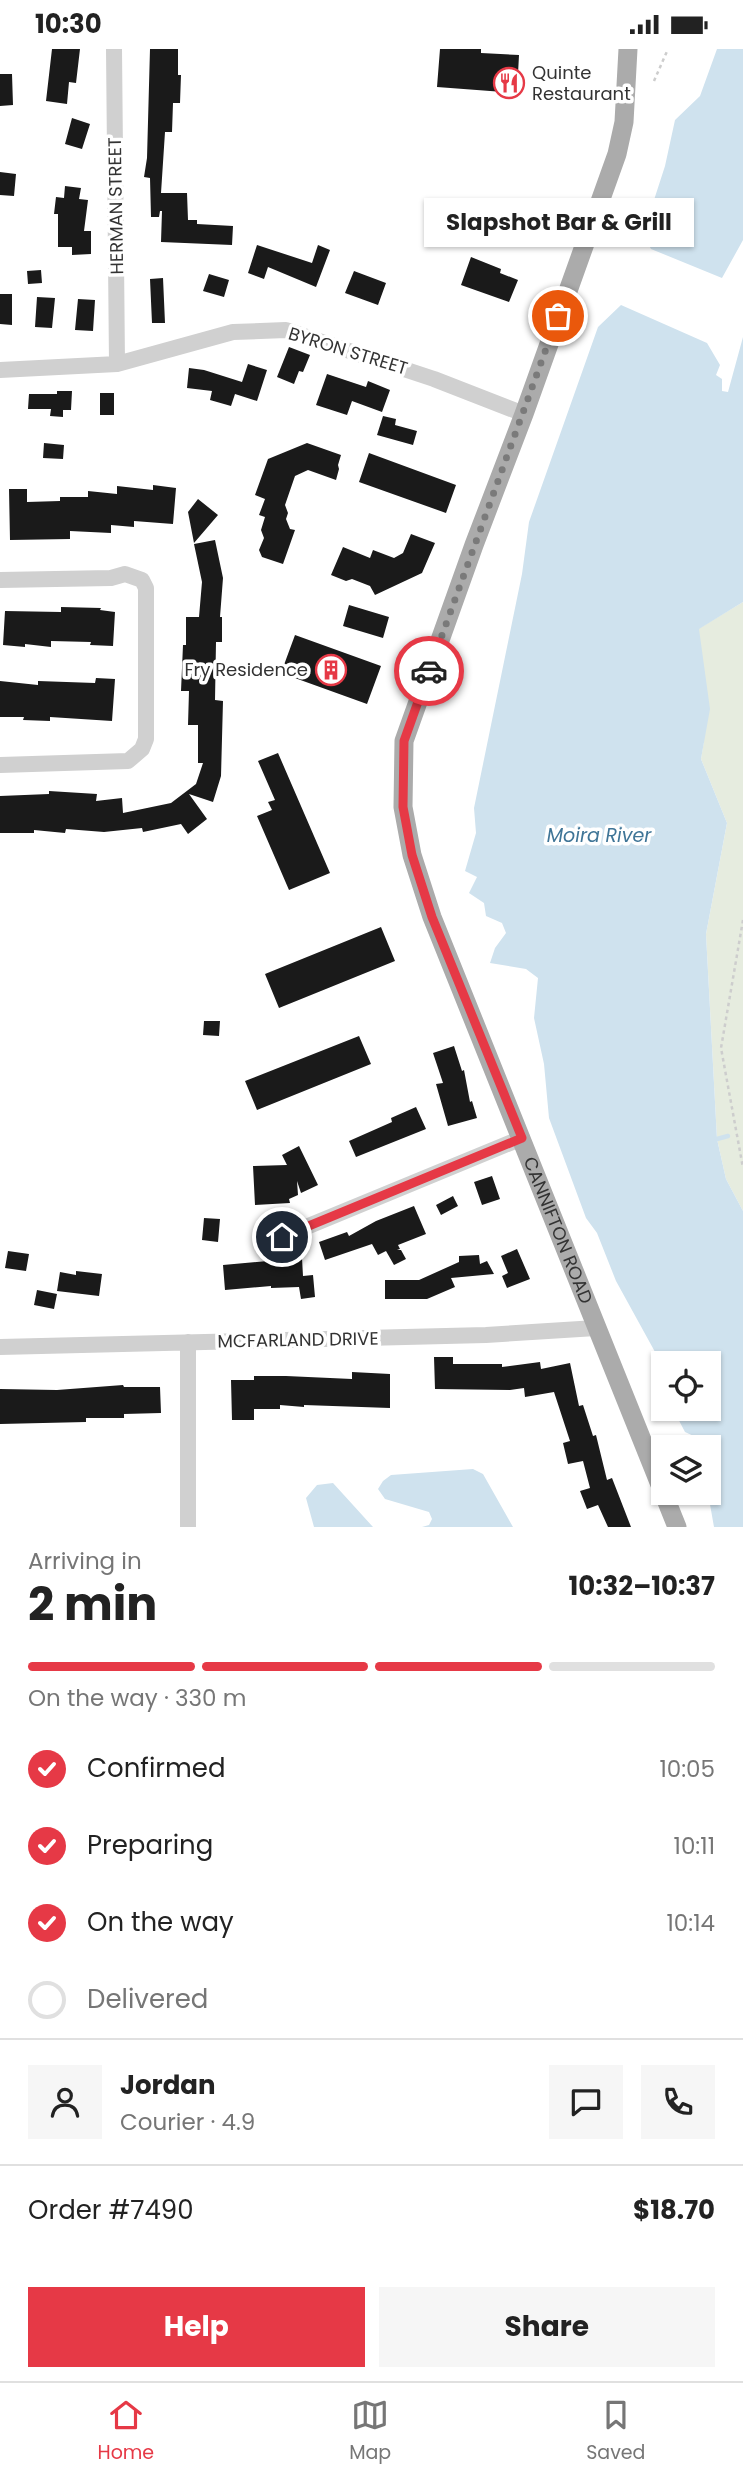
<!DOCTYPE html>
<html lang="en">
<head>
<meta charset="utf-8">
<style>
	body { margin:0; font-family:Poppins,sans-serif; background:#f6f6f6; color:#222; height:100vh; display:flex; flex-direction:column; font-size:26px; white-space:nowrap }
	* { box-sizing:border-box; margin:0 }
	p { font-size:23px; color:#767676 }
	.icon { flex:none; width:38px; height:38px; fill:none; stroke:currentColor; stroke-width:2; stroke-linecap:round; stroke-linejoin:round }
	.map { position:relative; height:1478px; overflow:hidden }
	.drawer { display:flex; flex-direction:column; background:#fff; flex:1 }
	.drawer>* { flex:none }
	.controls { position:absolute; left:651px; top:1302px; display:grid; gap:14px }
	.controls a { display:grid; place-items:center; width:70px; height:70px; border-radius:0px; background:#fff; box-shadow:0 2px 5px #0004; font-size:35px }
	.pin { position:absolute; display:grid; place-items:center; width:60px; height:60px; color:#fff; margin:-30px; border:4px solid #fff; border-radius:50%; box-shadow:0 2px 7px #0007 }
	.courier { position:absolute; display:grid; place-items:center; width:70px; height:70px; margin:-35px; border:5px solid #e63946; border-radius:50%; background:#fff; color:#222; box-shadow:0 2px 9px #0007 }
	.bubble { position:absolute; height:49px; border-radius:0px; background:#fff; box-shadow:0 2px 5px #0004; font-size:23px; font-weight:700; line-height:49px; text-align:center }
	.overview em { font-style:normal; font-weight:700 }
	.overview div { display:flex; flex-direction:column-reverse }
	.overview { display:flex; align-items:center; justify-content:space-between; height:119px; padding:0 28px }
	h1 { font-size:46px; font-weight:700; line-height:52px }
	.bar { display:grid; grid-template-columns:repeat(4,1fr); gap:10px 7px; align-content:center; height:84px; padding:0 28px }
	.bar i { height:9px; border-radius:5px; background:#e0e0e0 }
	.bar .active { background:#e63946 }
	.bar p { grid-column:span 4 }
	.line { display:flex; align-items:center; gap:18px; padding:0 28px; border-top:2px solid #e0e0e0 }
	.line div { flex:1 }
	.round { display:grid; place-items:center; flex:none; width:74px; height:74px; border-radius:0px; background:#f6f6f6 }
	ol { padding:0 28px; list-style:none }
	li { display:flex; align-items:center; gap:21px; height:77px }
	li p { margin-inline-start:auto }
	li .icon { padding:7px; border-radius:50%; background:#e63946; color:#fff; stroke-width:4 }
	li:last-child { color:#767676 }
	li i { width:38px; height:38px; border:4px solid #e0e0e0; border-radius:50% }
	.cta { display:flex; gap:14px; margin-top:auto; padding:14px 28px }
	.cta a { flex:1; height:80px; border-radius:0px; background:#e63946; color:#fff; font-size:28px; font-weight:700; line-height:80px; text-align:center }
	.cta a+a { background:#f6f6f6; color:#222 }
	.status { display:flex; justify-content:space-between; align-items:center; height:49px; padding:0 35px; background:#fff; direction:ltr }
	.status svg { height:19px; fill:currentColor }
	.menu { display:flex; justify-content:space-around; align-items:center; height:98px; border-top:2px solid #e0e0e0; background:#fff; font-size:19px; color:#767676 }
	.menu a { display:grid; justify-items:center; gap:4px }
	.menu .active { color:#e63946 }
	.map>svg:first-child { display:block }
	.green { fill:#e6ecdf }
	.water { fill:#cfe2ee }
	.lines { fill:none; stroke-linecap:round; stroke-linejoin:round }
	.stream { stroke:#cfe2ee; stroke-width:4.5 }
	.building { fill:#1a1a1a }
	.path { stroke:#cdcdcd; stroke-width:2.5; stroke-dasharray:3.5 3.5; stroke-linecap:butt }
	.minor { stroke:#d0d0d0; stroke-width:16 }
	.major { stroke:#ababab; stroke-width:19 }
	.done { stroke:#7a7a7a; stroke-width:7; stroke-dasharray:0 12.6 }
	.route { stroke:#e63946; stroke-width:9 }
	.labels { text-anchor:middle; stroke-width:7; stroke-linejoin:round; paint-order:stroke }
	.poi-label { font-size:18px; fill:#333; stroke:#fff; text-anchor:start }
	.street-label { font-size:18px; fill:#333; stroke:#fff }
	.water-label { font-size:19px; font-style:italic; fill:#3f7597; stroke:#fff }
</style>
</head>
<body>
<div class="status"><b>10:30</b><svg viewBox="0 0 49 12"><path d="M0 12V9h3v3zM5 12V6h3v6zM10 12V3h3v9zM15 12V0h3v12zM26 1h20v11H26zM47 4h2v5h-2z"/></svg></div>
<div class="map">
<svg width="743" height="1478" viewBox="0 0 743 1478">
	<rect width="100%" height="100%" fill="#fff"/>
	<!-- green -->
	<path class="green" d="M 743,553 L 743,1162 L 726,1130 L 717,1090 L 706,885 L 727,774 L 701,710 L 704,692 L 698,580 Z"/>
	<!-- water -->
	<path class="water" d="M 717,0 L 743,0 L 743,191 L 722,229 L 651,200 L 643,185 L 665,117 L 675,71 L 700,47 Z
		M 621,256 L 707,294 L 720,316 L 716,326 L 722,330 L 722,342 L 728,343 L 743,288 L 743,553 L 699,580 L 710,660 L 701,710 L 727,774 L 706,885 L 717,1090 L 726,1130 L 743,1162 L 743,1478 L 714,1478 L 708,1444 L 709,1398 L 701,1398 L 698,1389 L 685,1383 L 673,1360 L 709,1360 L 709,1314 L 663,1314 L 663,1324 L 660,1312 L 616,1232 L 597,1184 L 586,1169 L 549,1069 L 544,1015 L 534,969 L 538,929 L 526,920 L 490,914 L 495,899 L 506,884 L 502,874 L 486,867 L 484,854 L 469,844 L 477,828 L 465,822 L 476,784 L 474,759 L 522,525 L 529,473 L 598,278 Z
		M 473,1420 L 483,1425 L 513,1478 L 422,1478 L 429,1476 L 432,1470 L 429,1463 L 385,1450 L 378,1440 L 383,1432 L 391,1426 Z
		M 333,1434 L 373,1478 L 314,1478 L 306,1449 L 317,1436 Z"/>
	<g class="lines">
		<!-- stream -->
		<path class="stream" d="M 717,1090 L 728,1087"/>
	</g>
	<!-- building -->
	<path class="building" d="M 52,0 L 80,0 L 76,34 L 69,33 L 67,55 L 46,52 Z
		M 150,0 L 178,0 L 178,26 L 181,26 L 180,54 L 173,54 L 172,83 L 165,83 L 161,144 L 187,144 L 188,171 L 197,171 L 197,175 L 233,177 L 232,196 L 161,193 L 162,162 L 160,162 L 159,168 L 151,168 L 150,129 L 144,128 L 147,109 Z
		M 440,0 L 481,0 L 481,4 L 519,6 L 517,44 L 437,38 Z
		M 0,25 L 12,25 L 13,56 L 0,57 Z
		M 72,69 L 90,75 L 82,100 L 65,95 Z
		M 0,123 L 16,125 L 14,147 L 0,146 Z
		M 65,137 L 81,139 L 79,150 L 88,151 L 84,182 L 91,182 L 91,205 L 72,206 L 72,198 L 58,198 L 58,165 L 54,165 L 56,148 L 64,149 Z
		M 257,196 L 312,214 L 318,196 L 330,201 L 316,238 L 268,218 L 264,230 L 248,224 Z
		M 471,208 L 501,220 L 500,224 L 518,231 L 509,253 L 461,236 Z
		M 41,221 L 42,234 L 28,235 L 27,222 Z
		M 354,222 L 386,234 L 378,256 L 345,244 Z
		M 209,225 L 229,231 L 224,248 L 203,242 Z
		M 163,229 L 165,274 L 152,274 L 150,230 Z
		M 0,245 L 12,245 L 12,276 L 0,275 Z
		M 37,248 L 55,249 L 52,279 L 35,278 Z
		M 78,250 L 95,251 L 93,282 L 75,281 Z
		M 289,298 L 310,306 L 303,323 L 299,322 L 294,335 L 277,328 Z
		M 248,315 L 267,321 L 257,352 L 235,345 L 231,357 L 210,351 L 212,342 L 187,339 L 189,319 L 204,321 L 242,333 Z
		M 327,325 L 366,338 L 368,332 L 390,341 L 382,363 L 352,352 L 347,366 L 316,356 Z
		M 57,342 L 72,342 L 71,361 L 63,361 L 63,368 L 50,367 L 51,360 L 28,360 L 29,345 L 57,345 Z
		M 100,344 L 114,344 L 114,366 L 100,366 Z
		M 383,367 L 396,370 L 395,376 L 417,382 L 413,396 L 377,386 Z
		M 44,394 L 64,396 L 63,410 L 43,409 Z
		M 307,394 L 341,406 L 338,416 L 339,420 L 336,431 L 308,421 L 295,427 L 285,456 L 288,464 L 286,470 L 290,480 L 295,481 L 283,515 L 262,508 L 259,501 L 264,489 L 261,481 L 265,468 L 259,466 L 265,450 L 255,446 L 268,410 Z
		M 369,404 L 456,436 L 446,464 L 359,433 Z
		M 153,436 L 176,439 L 173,475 L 134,472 L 134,478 L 111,476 L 111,484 L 70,482 L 70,490 L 10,491 L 9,440 L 27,440 L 27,453 L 60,452 L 60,448 L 88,448 L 88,442 L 117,445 L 117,437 L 153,441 Z
		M 198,450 L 218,466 L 194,494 L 188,463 Z
		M 411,485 L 435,494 L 422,524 L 375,546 L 370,537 L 352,530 L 346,532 L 331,526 L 343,498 L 370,509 L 373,501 L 394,509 L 403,504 Z
		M 215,491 L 223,529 L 220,568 L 222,568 L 222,593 L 216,593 L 215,651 L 223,652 L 221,727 L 213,753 L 189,745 L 207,770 L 188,785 L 181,775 L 143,783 L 142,779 L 104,783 L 66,780 L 65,784 L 34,781 L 34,784 L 0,784 L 0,747 L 49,745 L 49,742 L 97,745 L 96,752 L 122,749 L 123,764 L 171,754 L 196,735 L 203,714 L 198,714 L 198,676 L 188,676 L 189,642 L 181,642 L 183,596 L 186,596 L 186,568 L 199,568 L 202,533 L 194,495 Z
		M 349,556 L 389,568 L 383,589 L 343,577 Z
		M 61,558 L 101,559 L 100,561 L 115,563 L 113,597 L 90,596 L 91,593 L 51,592 L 51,598 L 25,595 L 25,598 L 3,596 L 5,562 L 61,563 Z
		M 295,586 L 381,617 L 367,655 L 281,624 Z
		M 96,629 L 115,630 L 112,672 L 50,668 L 50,672 L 23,671 L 24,668 L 0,668 L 0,632 L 38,636 L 38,632 L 95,634 Z
		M 278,704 L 330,824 L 289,841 L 257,767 L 272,761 L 268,753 L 275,751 L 258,712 Z
		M 381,878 L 395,912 L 279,959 L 265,925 Z
		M 204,972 L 220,972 L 219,987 L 203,986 Z
		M 359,987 L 371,1015 L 257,1061 L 245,1032 Z
		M 454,997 L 462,1022 L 464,1021 L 470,1053 L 472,1052 L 477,1069 L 448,1077 L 436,1035 L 443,1034 L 433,1004 Z
		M 416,1058 L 426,1080 L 356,1108 L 349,1092 L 392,1073 L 391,1069 Z
		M 299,1097 L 318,1136 L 301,1144 L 297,1132 L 298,1146 L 289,1150 L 290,1154 L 255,1156 L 253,1117 L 287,1116 L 282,1106 Z
		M 492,1127 L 500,1150 L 482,1156 L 474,1133 Z
		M 453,1147 L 458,1157 L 441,1166 L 436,1156 Z
		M 414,1157 L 426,1185 L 398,1196 L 400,1200 L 397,1201 L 401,1201 L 406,1210 L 394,1216 L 386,1202 L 378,1206 L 372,1195 L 325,1211 L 319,1193 L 347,1183 L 349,1187 L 376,1172 Z
		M 204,1169 L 220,1170 L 218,1193 L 202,1191 Z
		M 517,1200 L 530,1230 L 507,1239 L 502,1227 L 508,1224 L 501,1207 Z
		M 8,1202 L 29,1205 L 26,1222 L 5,1219 Z
		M 479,1206 L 480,1215 L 487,1212 L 494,1225 L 451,1229 L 455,1238 L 427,1250 L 385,1250 L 385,1231 L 419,1231 L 459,1213 L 459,1207 Z
		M 302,1209 L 303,1227 L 313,1226 L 315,1248 L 301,1250 L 299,1238 L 271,1239 L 271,1237 L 225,1241 L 223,1216 Z
		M 76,1222 L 102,1225 L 99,1247 L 57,1242 L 60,1223 L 76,1226 Z
		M 37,1241 L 57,1245 L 54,1260 L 34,1256 Z
		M 434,1308 L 453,1308 L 453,1315 L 502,1315 L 502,1318 L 540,1313 L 541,1320 L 570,1314 L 579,1357 L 583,1356 L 593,1387 L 596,1386 L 607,1431 L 612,1429 L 631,1478 L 608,1478 L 598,1456 L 587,1460 L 580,1442 L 590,1439 L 583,1412 L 568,1415 L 563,1394 L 570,1392 L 554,1343 L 525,1348 L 524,1339 L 510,1341 L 435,1340 Z
		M 352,1323 L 390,1325 L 390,1359 L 304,1356 L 304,1358 L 280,1356 L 280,1360 L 254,1360 L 254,1371 L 232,1371 L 231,1331 L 254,1331 L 254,1327 L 286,1327 L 352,1330 Z
		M 123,1336 L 124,1338 L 160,1338 L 161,1364 L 124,1365 L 124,1369 L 86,1369 L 86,1373 L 0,1375 L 0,1340 L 57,1341 Z"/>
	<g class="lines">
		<!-- path -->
		<path class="path" d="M 654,32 L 668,0
			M 743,871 L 721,999 L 743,1119"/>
		<!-- minor -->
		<path class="minor" d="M 114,0 L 117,315
			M 0,321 L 117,315 L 233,283 L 286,281 L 434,330 L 524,365
			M 0,531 L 111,529 L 125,525 L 142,531 L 146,539 L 146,690 L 142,700 L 128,712 L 0,716
			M 282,1188 L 522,1089
			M 0,1298 L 486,1286 L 596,1279
			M 188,1478 L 188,1293"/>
		<!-- major -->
		<path class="major" id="s1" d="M 628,0 L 624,73 L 617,105 L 524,365 L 474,496 L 404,692 L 403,758 L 412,806 L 432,868 L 677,1478"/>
	</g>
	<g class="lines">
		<!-- done -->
		<path class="done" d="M 429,622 L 558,267"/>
		<!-- route -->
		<path class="route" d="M 282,1188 L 522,1089 L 432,868 L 412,806 L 403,758 L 404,692 L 429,622"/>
	</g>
	<!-- icons -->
	<defs>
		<g id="restaurant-ring" transform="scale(1.575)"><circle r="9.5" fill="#fff" stroke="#e63946" stroke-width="1.5"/><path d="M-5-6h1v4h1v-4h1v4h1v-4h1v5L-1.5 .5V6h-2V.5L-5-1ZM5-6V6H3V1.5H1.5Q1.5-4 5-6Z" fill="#e63946"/></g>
		<g id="building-ring" transform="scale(1.575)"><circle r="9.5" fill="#fff" stroke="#e63946" stroke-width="1.5"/><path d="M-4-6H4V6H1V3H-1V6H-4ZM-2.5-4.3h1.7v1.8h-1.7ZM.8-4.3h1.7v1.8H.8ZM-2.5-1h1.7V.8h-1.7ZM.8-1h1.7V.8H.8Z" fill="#e63946"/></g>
	</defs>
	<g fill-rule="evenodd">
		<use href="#restaurant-ring" x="509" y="34"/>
		<use href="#building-ring" x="331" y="621"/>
	</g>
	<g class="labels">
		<!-- poi labels -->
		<g class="poi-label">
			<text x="532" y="30">Quinte<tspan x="532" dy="21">Restaurant</tspan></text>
			<text x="308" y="627" text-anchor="end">Fry Residence</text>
		</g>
		<!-- street labels -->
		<g class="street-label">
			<text transform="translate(116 157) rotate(-91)" y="6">HERMAN STREET</text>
			<text transform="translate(348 302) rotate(17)" y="6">BYRON STREET</text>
			<text dy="6" stroke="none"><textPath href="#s1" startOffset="1248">CANNIFTON ROAD</textPath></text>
			<text transform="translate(298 1291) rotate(-1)" y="6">MCFARLAND DRIVE</text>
		</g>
		<!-- water labels -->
		<g class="water-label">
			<text x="599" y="793">Moira River</text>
		</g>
	</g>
</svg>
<div class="controls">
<a><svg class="icon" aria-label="locate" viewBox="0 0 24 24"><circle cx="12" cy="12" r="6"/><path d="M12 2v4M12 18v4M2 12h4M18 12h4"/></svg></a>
<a><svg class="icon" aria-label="layers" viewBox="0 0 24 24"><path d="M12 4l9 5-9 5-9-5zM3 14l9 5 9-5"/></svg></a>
</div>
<div class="pin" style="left:558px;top:267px;background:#ea580c"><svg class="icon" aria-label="bag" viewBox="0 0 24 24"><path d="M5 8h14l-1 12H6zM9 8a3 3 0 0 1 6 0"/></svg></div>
<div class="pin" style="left:282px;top:1188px;background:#1f2937"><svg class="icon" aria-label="home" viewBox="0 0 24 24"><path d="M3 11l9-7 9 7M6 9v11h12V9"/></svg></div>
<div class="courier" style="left:429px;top:622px"><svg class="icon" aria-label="car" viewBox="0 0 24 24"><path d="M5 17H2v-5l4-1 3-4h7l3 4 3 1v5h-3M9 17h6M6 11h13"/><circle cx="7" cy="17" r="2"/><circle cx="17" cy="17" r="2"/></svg></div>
<div class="bubble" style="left:424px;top:149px;width:270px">Slapshot Bar &amp; Grill</div>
</div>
<section class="drawer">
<div class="overview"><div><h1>2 min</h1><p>Arriving in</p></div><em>10:32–10:37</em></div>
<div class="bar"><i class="active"></i><i class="active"></i><i class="active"></i><i></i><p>On the way · 330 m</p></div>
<ol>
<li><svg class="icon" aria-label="check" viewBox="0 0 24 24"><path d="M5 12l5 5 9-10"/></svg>Confirmed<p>10:05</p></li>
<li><svg class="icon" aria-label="check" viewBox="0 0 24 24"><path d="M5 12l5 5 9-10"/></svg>Preparing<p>10:11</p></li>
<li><svg class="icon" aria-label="check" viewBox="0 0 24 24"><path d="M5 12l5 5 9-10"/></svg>On the way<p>10:14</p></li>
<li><i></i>Delivered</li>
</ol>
<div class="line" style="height:126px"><a class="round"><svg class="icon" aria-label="person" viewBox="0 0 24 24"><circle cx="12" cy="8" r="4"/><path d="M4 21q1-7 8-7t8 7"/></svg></a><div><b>Jordan</b><p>Courier · 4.9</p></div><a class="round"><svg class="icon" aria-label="chat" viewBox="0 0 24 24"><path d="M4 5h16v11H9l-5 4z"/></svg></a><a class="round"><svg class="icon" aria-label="phone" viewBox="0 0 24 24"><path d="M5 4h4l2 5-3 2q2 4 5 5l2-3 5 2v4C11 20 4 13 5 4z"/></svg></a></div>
<div class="line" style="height:91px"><div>Order #7490</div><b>$18.70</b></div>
<div class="cta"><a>Help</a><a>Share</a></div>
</section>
<nav class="menu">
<a class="active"><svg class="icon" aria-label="home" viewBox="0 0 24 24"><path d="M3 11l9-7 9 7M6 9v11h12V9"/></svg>Home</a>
<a><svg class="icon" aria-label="map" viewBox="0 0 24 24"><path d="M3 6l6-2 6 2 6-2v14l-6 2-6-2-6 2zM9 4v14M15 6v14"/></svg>Map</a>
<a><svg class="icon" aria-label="saved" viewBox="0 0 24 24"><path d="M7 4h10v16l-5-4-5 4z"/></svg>Saved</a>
</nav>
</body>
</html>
